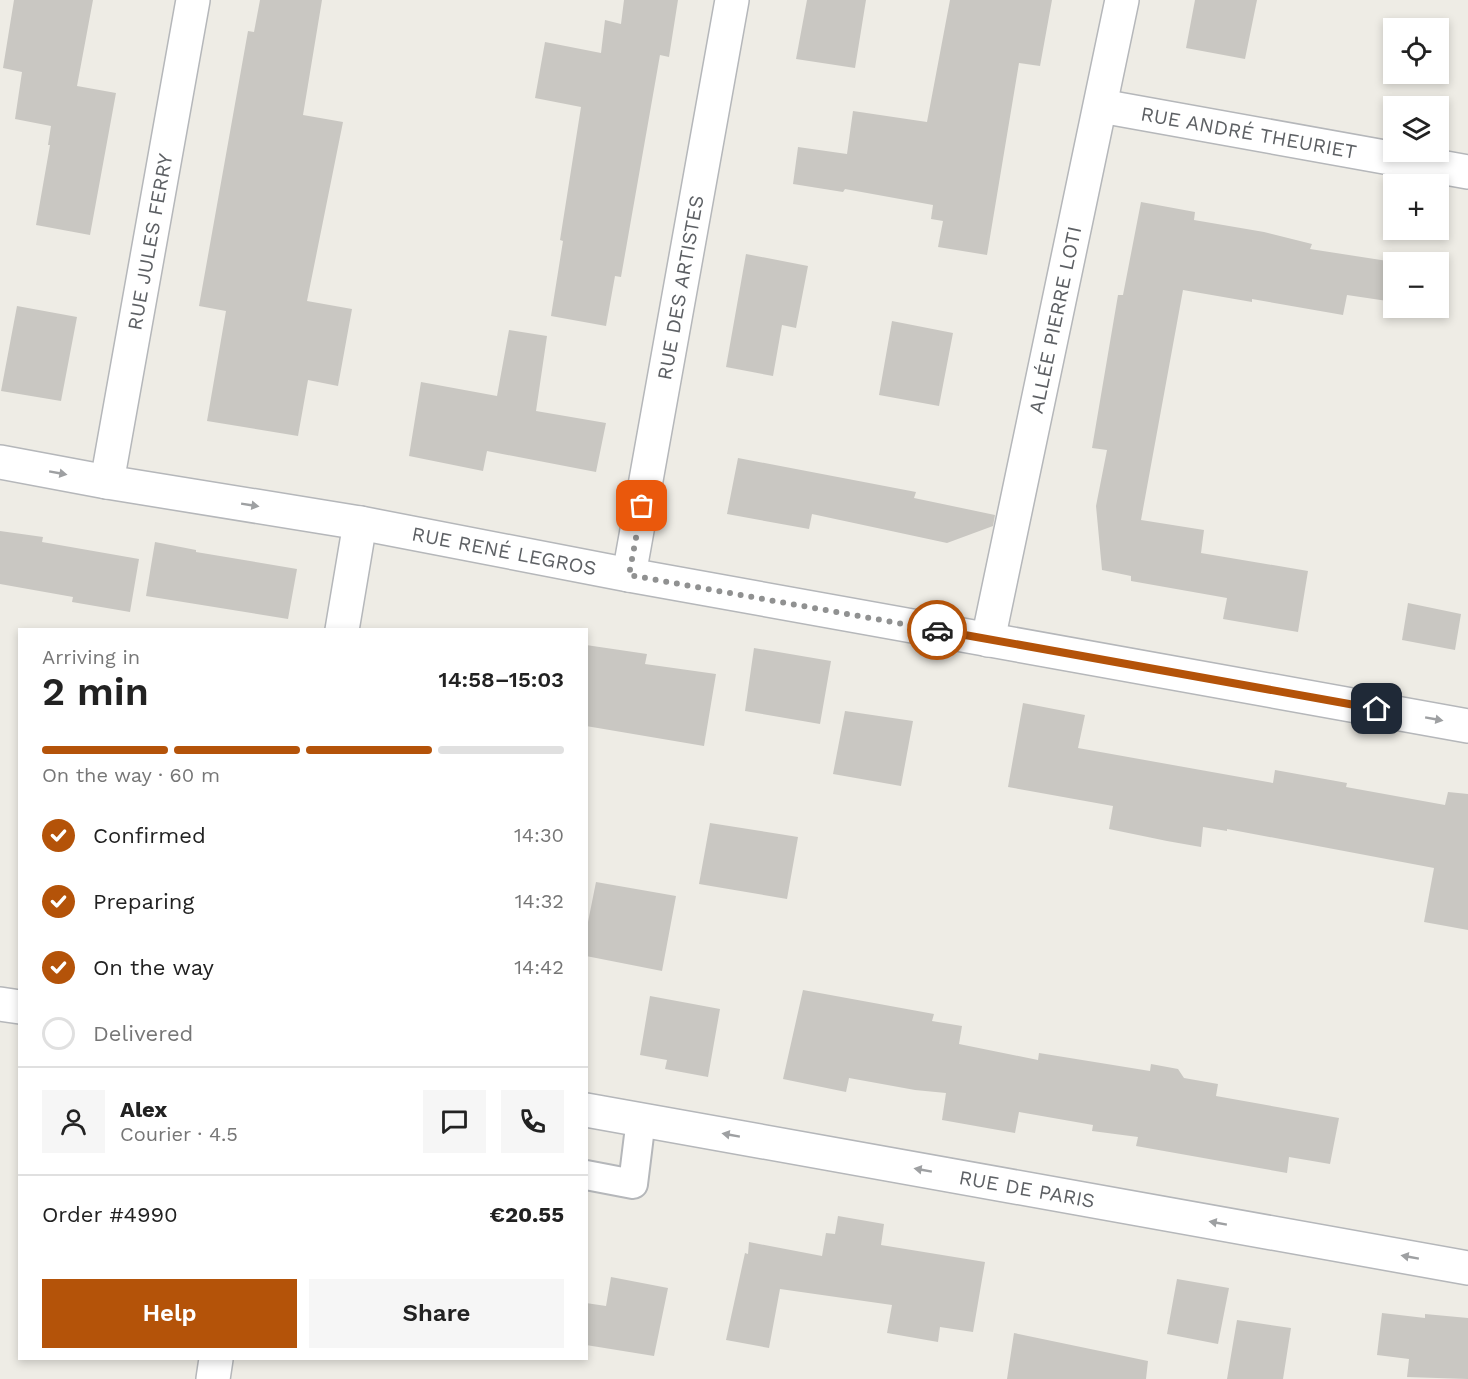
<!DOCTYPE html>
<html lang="en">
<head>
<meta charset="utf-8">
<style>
	body { margin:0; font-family:"Work Sans",sans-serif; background:#f6f6f6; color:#222; height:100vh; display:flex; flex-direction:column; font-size:22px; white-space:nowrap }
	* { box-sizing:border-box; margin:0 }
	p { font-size:20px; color:#767676 }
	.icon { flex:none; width:33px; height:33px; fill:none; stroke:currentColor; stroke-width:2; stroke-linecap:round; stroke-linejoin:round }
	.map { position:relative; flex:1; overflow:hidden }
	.drawer { position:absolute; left:18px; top:628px; width:570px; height:732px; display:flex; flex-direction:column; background:#fff; border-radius:0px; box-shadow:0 3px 9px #0003 }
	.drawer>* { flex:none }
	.buttons { position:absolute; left:1383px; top:18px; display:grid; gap:12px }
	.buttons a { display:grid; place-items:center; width:66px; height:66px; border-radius:0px; background:#fff; box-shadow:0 3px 9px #0003; font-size:30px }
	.pin { position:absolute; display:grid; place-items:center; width:51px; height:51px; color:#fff; margin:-26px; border-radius:12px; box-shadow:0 3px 9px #0006 }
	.courier { position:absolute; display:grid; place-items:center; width:60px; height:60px; margin:-30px; border:4px solid #b45309; border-radius:50%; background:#fff; color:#222; box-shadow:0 2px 8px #0007 }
	.overview em { font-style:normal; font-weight:600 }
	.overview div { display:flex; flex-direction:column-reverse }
	.overview { display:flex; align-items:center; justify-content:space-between; height:102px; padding:0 24px }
	h1 { font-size:39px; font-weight:600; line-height:45px }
	.bar { display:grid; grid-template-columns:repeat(4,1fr); gap:9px 6px; align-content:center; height:72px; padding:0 24px }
	.bar i { height:8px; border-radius:4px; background:#e0e0e0 }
	.bar .on { background:#b45309 }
	.bar p { grid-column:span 4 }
	.line { display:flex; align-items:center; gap:15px; padding:0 24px; border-top:2px solid #e0e0e0 }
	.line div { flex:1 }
	.round { display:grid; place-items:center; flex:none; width:63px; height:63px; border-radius:0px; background:#f6f6f6 }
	ol { padding:0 24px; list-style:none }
	li { display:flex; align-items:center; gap:18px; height:66px }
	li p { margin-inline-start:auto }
	li .icon { padding:6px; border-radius:50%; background:#b45309; color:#fff; stroke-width:4 }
	li:last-child { color:#767676 }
	li i { width:33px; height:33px; border:3px solid #e0e0e0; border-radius:50% }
	.button { display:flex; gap:12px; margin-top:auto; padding:12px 24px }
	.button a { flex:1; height:69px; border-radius:0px; background:#b45309; color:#fff; font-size:24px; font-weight:600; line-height:69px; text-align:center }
	.button a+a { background:#f6f6f6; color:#222 }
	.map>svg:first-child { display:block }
	.building { fill:#c9c7c2 }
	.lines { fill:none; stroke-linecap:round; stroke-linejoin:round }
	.lane-casing { stroke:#b5b7ba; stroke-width:32 }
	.street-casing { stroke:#b5b7ba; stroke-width:36 }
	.lane { stroke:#fff; stroke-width:28 }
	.street { stroke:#fff; stroke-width:33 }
	.oneway { fill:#9ea0a2 }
	.done { stroke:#909191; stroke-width:6; stroke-dasharray:0 10.8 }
	.route { stroke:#b45309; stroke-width:8 }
	.labels { text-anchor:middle; stroke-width:6; stroke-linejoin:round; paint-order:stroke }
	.street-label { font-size:20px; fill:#5d6064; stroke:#fff }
</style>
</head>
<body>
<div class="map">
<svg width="1468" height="1379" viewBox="0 0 1468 1379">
	<rect width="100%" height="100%" fill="#eeece5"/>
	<!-- building -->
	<path class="building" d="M 14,0 L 93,0 L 77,86 L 116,93 L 90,235 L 36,225 L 50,145 L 48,145 L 51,126 L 15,119 L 22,72 L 3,68 Z
		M 260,0 L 322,0 L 303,115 L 343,122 L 307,301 L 352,309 L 338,386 L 308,380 L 298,436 L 207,421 L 226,311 L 199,306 L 248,31 L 254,32 Z
		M 624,0 L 678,0 L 669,57 L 660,55 L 621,277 L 615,276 L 606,326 L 551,316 L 563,241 L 560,240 L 581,107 L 535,98 L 545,42 L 601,53 L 605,20 L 621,24 Z
		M 807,0 L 866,0 L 855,68 L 796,59 Z
		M 950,0 L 1052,0 L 1040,66 L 1019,63 L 987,255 L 938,247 L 943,221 L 931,219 L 933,205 L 845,189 L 843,192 L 793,184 L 798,147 L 847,154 L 853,111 L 927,122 Z
		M 1195,0 L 1257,0 L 1245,59 L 1186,48 Z
		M 1141,202 L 1195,212 L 1194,220 L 1264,232 L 1312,244 L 1310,249 L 1394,262 L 1394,302 L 1347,295 L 1343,315 L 1252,299 L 1252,302 L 1183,290 L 1141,520 L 1204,530 L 1201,553 L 1308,571 L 1298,632 L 1223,619 L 1227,598 L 1131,581 L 1131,576 L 1102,570 L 1096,506 L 1107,450 L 1092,448 L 1118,295 L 1123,295 Z
		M 746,254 L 808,266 L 796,328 L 782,325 L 773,376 L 726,367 Z
		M 17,306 L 77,317 L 61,401 L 1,391 Z
		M 892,321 L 953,333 L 939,406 L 879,395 Z
		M 509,330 L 547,336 L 536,411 L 606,423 L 596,472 L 487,451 L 483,471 L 409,456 L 421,382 L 497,396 Z
		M 738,458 L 916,492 L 914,498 L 995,515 L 993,526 L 947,543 L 812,514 L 809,529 L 727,514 Z
		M 0,531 L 43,537 L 42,542 L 139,559 L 130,612 L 72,602 L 73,597 L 0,584 Z
		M 155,542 L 196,550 L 196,552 L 297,569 L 288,619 L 146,596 Z
		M 1408,603 L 1461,614 L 1455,650 L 1402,640 Z
		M 586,645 L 647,654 L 645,664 L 716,674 L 704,746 L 586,726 Z
		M 754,648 L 831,661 L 820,724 L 745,711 Z
		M 1023,703 L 1085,715 L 1078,748 L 1273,783 L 1275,770 L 1347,783 L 1346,787 L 1445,805 L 1448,792 L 1468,794 L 1468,930 L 1424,922 L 1434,868 L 1227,829 L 1227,831 L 1203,827 L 1201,847 L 1167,841 L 1109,829 L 1113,806 L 1008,787 Z
		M 845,711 L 913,721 L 901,786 L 833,774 Z
		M 710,823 L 798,837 L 787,899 L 699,884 Z
		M 596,882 L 676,896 L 662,971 L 586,956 L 586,932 Z
		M 803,990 L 934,1014 L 932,1021 L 962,1026 L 959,1044 L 1038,1060 L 1039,1053 L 1150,1071 L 1151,1064 L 1178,1069 L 1184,1078 L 1218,1084 L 1216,1096 L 1339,1118 L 1330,1164 L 1289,1157 L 1287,1173 L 1136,1146 L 1138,1137 L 1092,1131 L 1093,1125 L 1019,1112 L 1015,1133 L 942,1120 L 946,1093 L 915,1090 L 849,1078 L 846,1092 L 783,1079 Z
		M 650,996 L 720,1009 L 708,1077 L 665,1069 L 667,1060 L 640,1055 Z
		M 838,1216 L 884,1224 L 881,1245 L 985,1262 L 973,1332 L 940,1327 L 938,1342 L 887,1333 L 892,1305 L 780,1289 L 769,1348 L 726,1340 L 745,1253 L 748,1254 L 749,1242 L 822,1256 L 826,1233 L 835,1234 Z
		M 611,1277 L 668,1288 L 654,1356 L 586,1345 L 586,1303 L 606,1306 Z
		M 1177,1279 L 1229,1288 L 1218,1344 L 1167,1334 Z
		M 1382,1313 L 1425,1318 L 1425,1314 L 1468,1318 L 1468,1379 L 1407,1377 L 1409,1359 L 1377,1355 Z
		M 1237,1320 L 1291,1328 L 1283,1379 L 1227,1379 Z
		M 1014,1333 L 1148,1361 L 1146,1379 L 1007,1379 Z"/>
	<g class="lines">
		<!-- lane casing -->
		<g class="lane-casing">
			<path id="lane" d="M 586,1175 L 633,1184 L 641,1119"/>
		</g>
		<!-- street casing -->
		<g class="street-casing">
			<g id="street">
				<path id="s1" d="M 1101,106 L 1468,172"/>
				<path id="s2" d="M 0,462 L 107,482 L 360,523 L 629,575 L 1468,726"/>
				<path id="s3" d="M 107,482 L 193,0"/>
				<path id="s4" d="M 629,575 L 732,0"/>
				<path d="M 342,630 L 360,523"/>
				<path id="s5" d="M 988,640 L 1122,0"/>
				<path d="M 0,1004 L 20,1007"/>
				<path id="s6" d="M 586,1110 L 1468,1268"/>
				<path d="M 213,1379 L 216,1359"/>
			</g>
		</g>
		<!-- lane -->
		<use href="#lane" class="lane"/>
		<!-- street -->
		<use href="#street" class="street"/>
	</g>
	<!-- one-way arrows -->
	<defs><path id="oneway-solid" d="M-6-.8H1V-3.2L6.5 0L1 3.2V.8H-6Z" transform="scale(1.5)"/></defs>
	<g class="oneway">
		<use href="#oneway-solid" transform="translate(58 473) rotate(10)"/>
		<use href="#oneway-solid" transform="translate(250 505) rotate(9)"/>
		<use href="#oneway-solid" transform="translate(1434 719) rotate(10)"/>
		<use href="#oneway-solid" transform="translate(731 1135) rotate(-170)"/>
		<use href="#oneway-solid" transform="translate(923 1170) rotate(-170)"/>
		<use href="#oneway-solid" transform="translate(1218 1223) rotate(-170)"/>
		<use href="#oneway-solid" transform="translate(1410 1257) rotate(-170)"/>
	</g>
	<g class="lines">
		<!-- done -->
		<path class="done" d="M 642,506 L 629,575 L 937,630"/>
		<!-- route -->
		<path class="route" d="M 937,630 L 1377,709"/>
	</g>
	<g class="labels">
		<!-- street labels -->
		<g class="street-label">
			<text dy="7" stroke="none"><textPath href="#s1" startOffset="150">RUE ANDRÉ THEURIET</textPath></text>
			<text dy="7" stroke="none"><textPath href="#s3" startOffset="244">RUE JULES FERRY</textPath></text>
			<text dy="7" stroke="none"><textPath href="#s4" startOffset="292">RUE DES ARTISTES</textPath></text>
			<text dy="7" stroke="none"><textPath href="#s5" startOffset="327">ALLÉE PIERRE LOTI</textPath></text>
			<text dy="7" stroke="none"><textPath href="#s2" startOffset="512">RUE RENÉ LEGROS</textPath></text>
			<text dy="7" stroke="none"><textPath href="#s6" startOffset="448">RUE DE PARIS</textPath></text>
		</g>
	</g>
</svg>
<div class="buttons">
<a><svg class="icon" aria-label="locate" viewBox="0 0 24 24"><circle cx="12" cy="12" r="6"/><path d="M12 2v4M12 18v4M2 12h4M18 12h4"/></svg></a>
<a><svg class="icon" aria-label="layers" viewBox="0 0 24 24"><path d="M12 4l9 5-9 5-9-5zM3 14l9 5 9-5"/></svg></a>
<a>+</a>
<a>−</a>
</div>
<div class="pin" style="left:642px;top:506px;background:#ea580c"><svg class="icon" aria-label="bag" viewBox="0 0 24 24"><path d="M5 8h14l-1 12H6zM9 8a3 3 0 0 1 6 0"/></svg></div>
<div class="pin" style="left:1377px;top:709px;background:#1f2937"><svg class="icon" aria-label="home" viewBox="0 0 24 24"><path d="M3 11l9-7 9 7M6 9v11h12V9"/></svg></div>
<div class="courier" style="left:937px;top:630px"><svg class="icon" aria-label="car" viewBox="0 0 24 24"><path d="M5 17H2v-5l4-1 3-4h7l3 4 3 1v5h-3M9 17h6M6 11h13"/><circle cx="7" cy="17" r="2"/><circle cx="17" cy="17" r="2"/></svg></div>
<section class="drawer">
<div class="overview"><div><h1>2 min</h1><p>Arriving in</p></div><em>14:58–15:03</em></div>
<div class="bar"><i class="on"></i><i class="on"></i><i class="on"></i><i></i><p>On the way · 60 m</p></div>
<ol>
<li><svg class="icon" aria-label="check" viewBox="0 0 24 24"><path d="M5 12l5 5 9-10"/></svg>Confirmed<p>14:30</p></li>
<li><svg class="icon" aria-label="check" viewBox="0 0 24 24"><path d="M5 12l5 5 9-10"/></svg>Preparing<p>14:32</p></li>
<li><svg class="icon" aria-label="check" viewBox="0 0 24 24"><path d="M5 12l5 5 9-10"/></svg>On the way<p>14:42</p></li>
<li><i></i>Delivered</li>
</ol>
<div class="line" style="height:108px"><a class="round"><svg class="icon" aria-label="person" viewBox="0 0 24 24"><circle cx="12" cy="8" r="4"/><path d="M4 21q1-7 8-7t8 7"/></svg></a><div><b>Alex</b><p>Courier · 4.5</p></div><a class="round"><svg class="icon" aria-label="chat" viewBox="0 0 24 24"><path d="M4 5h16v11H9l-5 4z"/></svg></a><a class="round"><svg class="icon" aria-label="phone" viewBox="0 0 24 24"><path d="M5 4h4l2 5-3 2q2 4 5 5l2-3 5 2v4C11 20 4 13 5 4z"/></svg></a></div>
<div class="line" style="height:78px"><div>Order #4990</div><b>€20.55</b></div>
<div class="button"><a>Help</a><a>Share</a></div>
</section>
</div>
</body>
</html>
